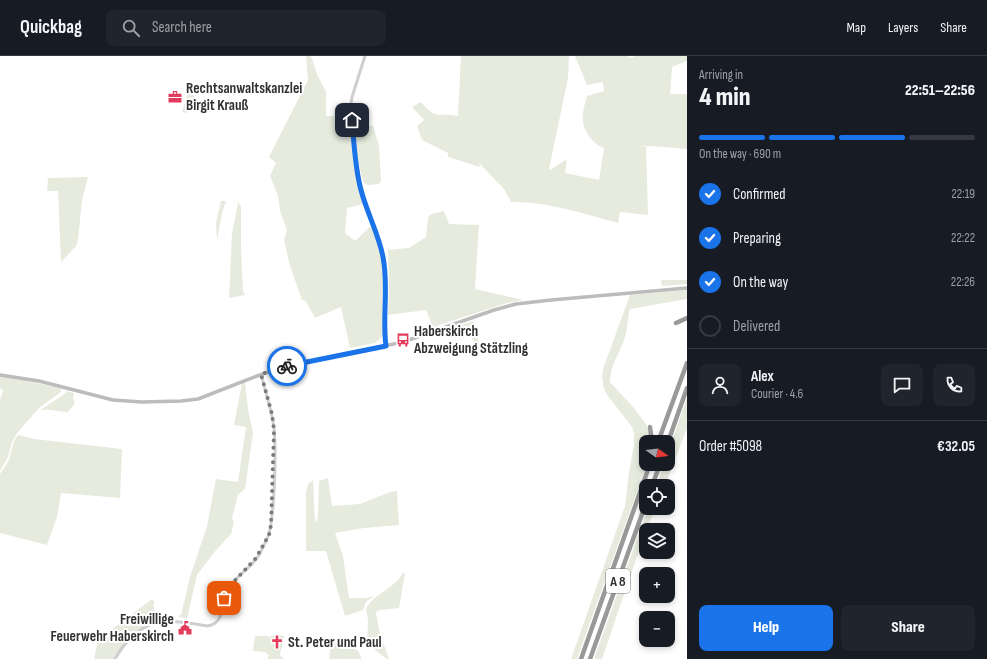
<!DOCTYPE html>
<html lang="en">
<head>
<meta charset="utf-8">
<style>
	body { margin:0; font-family:"Sofia Sans Condensed",sans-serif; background:#20242c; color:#f1f3f6; height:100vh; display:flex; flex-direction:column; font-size:15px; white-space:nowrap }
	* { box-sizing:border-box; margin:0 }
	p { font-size:13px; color:#9ea1a6 }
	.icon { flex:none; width:22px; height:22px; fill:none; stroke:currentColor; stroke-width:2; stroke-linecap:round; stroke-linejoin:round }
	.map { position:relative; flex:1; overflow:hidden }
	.panel { display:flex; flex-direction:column; background:#171b24; width:300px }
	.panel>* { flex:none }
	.needle { width:26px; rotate:104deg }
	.buttons { position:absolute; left:639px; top:379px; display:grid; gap:8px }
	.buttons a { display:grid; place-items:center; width:36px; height:36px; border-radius:8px; background:#171b24; box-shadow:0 2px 6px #0003; font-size:20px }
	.pin { position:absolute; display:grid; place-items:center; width:34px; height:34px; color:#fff; margin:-17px; border-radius:8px; box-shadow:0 2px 6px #0006 }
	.courier { position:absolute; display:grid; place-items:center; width:40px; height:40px; margin:-20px; border:3px solid #1a73e8; border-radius:50%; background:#fff; color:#222; box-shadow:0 1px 5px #0007 }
	.summary em { font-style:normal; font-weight:800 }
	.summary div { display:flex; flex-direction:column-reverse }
	.summary { display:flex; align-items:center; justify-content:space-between; height:68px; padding:0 12px }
	h1 { font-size:26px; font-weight:800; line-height:30px }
	.bar { display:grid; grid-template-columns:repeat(4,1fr); gap:6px 4px; align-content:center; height:48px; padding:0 12px }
	.bar i { height:5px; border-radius:3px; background:#363941 }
	.bar .selected { background:#1a73e8 }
	.bar p { grid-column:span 4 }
	.line { display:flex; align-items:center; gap:10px; padding:0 12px; border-top:1px solid #363941 }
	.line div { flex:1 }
	.round { display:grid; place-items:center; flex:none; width:42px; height:42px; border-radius:8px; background:#20242c }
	ol { padding:0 12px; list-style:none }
	li { display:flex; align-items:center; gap:12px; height:44px }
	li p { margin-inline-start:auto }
	li .icon { padding:4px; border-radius:50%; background:#1a73e8; color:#fff; stroke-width:4 }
	li:last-child { color:#9ea1a6 }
	li i { width:22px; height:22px; border:2px solid #363941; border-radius:50% }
	.action { display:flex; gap:8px; margin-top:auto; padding:8px 12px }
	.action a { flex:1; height:46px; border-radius:8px; background:#1a73e8; color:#fff; font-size:16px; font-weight:800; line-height:46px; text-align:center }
	.action a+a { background:#20242c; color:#f1f3f6 }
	header { display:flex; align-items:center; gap:24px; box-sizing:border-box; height:56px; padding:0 20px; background:#171b24; border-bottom:1px solid #363941 }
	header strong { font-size:19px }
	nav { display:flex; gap:22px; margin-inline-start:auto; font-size:14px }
	.search { width:280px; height:36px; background:#20242c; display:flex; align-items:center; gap:10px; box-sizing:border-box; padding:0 14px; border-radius:8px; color:#9ea1a6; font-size:15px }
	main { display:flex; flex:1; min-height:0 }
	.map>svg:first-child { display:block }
	.green { fill:#e7ebde }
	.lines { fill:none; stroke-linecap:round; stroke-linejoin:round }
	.tertiary { stroke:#cfcfcf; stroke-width:3 }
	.secondary { stroke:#bcbcbc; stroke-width:3.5 }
	.motorway { stroke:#999; stroke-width:4.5 }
	.done { stroke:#7a7a7a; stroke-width:4; stroke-dasharray:0 7.2 }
	.route { stroke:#1a73e8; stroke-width:5 }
	.labels { text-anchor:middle; stroke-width:4; stroke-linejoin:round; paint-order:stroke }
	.shield { fill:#fff; stroke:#707070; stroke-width:1 }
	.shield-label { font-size:14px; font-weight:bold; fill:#323232 }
	.poi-label { font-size:15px; font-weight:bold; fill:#323232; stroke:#fff; text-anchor:start }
</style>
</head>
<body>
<header>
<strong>Quickbag</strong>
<div class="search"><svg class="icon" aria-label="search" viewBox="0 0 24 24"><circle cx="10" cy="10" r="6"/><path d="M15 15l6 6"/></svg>Search here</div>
<nav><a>Map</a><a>Layers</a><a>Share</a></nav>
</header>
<main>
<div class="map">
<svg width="687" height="603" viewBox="0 0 687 603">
	<rect width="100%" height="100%" fill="#fff"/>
	<!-- green -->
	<path class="green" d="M 306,0 L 310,0 L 312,2 L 317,18 L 326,36 L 326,60 L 334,60 L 337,76 L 342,75 L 342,82 L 351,80 L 356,119 L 363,148 L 347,152 L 345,177 L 355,185 L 371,170 L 381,197 L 383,217 L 383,280 L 375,287 L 350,292 L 341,251 L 315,262 L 305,244 L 302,244 L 290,210 L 284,184 L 287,174 L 280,155 L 278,140 L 270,120 L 276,107 L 269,101 L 308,24 Z
		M 461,0 L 569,0 L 568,22 L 549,113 L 550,114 L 567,103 L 565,117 L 599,124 L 604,92 C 593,88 584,76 583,65 C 582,57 585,47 587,40 L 604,35 L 603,26 L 587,29 L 575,0 L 627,0 L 631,2 L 636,0 L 687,0 L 687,5 L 672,11 L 670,38 L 687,38 L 687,93 L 650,90 L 635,91 L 646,91 L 648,159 L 620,156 L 618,167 C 584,158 547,145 511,146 L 504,133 L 479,107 L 480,111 L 448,101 L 448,97 L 422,84 L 417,70 L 424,64 L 412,51 L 421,46 C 437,65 438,56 458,60 Z
		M 189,33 L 195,36 L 195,39 L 186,57 L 182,56 Z
		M 373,70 L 379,90 L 381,124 L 379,128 L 368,129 L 364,127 L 361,118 L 357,97 L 354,72 Z
		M 88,121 L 82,144 L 78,184 L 76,190 L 61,206 L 58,135 L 47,135 L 48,122 Z
		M 221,145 L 226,145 L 222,157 L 217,184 L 216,167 Z
		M 236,146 L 239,147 L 241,151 L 241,193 L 243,235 L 245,239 L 229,242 L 232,177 L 238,148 Z
		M 444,155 L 449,168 L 479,169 L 475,233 L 523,244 L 507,247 L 433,271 L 426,254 L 388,259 L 389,228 L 388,194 L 409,192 L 426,181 L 428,162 L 431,158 Z
		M 674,224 L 687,224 L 687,228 L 662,230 L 661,224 Z
		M 687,234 L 687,243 L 630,253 C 627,263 628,274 624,284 C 619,298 610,310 610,326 L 633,351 L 646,368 L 649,376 L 650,386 L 646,386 L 647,408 L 577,603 L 571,603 L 625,450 L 629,416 L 634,388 L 634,378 L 632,371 L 608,340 L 604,333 L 602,321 L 603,313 L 630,239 Z
		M 473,265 L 480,292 L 471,282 L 449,273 Z
		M 0,320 L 20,323 L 59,332 L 61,333 L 61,336 L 39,352 L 17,377 L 12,386 L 8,401 L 0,415 L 0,344 L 3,334 L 0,332 Z
		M 245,326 L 248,353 L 253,377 L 245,433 L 238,439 L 232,462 L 234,466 L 231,478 L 216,494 L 197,519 L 187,563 L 177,560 L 181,559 L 190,521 L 207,470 L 216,423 L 238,426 L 246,371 L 234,369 L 242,327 Z
		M 67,335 L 74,337 L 73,342 L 75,347 L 68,356 C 58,356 50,353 40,354 L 63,339 Z
		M 687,342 L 687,372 L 665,430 L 656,430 L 664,408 L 668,408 L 668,396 Z
		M 18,379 L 34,383 L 122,393 L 120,442 L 61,437 L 57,461 L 47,489 L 0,477 L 0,418 L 9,404 L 14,385 Z
		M 328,422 L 332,450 L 360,448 L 390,436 L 397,435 L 399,469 L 364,472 L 335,477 L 343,500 L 349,542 L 366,542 L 374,540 L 366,546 L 363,554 L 345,560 L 326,495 L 306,495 L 306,437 L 308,428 L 313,424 L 315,467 L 318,461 L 319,425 Z
		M 648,452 L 656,452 L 646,474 L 602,603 L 594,603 Z
		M 403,517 L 405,517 L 399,552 L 380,554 L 376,556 L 380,578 L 389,603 L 387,603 L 367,588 L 368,564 L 366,553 C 373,538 394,533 403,517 Z
		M 152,543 L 155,547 L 153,548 L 156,560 L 155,564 L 140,573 L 114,603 L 94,603 L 98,584 Z
		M 279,579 L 284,580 C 284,588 280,594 280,599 L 284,603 L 267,603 L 269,599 L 265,596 L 253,595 L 255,580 L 268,580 L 269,582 L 271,580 Z
		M 337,587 L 347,589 L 351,592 L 353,590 L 358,595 L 362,603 L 329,603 L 331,588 Z"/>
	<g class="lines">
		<!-- tertiary -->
		<path class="tertiary" d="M 365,0 L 352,41 L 350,53 L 355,98 L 361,133 L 383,201 L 385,227 L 384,278 L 386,290
			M 115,603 C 120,594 126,586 134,579 C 157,558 179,566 207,570 C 226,568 221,545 228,533 C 235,521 249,513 257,502 C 261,496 264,489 267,483 C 275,466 277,386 273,365 C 270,350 265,334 261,318"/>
		<!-- secondary -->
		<path class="secondary" d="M 0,319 L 39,325 L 113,344 L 142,346 L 181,345 L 198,343 L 257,320 L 280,312 L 403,286 L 494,254 L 516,248 L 551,244 L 687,232"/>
		<!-- motorway -->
		<path class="motorway" d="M 676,267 L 687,262
			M 650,371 L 652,386
			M 658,386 L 687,307
			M 668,386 L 687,332
			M 652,430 L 660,408
			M 581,603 L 650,408
			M 590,603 L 646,447"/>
	</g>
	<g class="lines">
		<!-- done -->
		<path class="done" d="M 224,542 L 229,531 L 256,502 L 269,479 L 271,469 L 274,374 L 272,358 L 261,318 L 287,310"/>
		<!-- route -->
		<path class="route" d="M 287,310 L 386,290 C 382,261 389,231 383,201 C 379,179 367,157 361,134 C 355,112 354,88 352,64"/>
	</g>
	<!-- icons -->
	<defs>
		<g id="office-bare" transform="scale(1.08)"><path d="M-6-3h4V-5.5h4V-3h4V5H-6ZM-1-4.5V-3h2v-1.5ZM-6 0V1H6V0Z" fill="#e23b5c" stroke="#fff" stroke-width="2.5" paint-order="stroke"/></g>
		<g id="bus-bare" transform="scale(1.08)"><path d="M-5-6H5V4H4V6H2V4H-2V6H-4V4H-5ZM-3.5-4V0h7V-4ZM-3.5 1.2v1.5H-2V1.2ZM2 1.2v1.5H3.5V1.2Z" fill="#e23b5c" stroke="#fff" stroke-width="2.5" paint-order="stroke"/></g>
		<g id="civic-bare" transform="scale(1.08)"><path d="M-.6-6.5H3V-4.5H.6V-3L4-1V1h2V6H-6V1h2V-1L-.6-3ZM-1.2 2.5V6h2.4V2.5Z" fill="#e23b5c" stroke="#fff" stroke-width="2.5" paint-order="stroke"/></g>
		<g id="church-bare" transform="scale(1.08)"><path d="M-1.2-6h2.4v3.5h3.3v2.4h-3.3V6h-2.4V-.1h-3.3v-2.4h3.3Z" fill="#e23b5c" stroke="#fff" stroke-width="2.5" paint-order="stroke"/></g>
	</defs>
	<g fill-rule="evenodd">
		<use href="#office-bare" x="175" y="41"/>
		<use href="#bus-bare" x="403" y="284"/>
		<use href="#civic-bare" x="185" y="572"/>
		<use href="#church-bare" x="277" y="586"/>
	</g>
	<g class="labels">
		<!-- shield labels -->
		<rect class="shield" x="606" y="513" width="24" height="24" rx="3"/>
		<g class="shield-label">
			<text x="618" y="530">A 8</text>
		</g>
		<!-- poi labels -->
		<g class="poi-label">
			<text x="186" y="37">Rechtsanwaltskanzlei<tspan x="186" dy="17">Birgit Krauß</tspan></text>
			<text x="414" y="280">Haberskirch<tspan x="414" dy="17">Abzweigung Stätzling</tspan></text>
			<text x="174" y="568" text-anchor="end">Freiwillige<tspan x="174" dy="17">Feuerwehr Haberskirch</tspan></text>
			<text x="288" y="591">St. Peter und Paul</text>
		</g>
	</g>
</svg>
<div class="buttons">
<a><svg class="needle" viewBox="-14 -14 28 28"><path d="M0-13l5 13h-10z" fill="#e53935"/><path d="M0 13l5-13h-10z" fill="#9ea1a6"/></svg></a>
<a><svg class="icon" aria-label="locate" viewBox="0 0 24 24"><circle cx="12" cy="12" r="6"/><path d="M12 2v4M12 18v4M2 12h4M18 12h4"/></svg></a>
<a><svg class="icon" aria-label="layers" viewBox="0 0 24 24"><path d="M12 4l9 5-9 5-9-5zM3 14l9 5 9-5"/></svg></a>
<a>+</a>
<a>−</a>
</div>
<div class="pin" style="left:224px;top:542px;background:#ea580c"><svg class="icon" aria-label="bag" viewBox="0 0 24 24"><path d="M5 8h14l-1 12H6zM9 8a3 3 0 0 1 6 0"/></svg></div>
<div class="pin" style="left:352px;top:64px;background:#1f2937"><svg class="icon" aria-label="home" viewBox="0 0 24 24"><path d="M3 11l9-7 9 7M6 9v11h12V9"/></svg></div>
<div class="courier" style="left:287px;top:310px"><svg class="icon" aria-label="bike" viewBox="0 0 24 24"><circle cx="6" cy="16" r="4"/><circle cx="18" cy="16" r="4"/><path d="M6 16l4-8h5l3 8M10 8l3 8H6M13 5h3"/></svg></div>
</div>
<section class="panel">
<div class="summary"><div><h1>4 min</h1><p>Arriving in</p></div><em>22:51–22:56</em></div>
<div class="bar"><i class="selected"></i><i class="selected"></i><i class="selected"></i><i></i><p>On the way · 690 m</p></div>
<ol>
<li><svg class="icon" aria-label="check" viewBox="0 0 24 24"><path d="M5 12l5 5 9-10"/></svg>Confirmed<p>22:19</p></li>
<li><svg class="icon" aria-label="check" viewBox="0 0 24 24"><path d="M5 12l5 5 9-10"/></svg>Preparing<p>22:22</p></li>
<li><svg class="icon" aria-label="check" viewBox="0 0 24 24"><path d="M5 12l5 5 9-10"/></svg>On the way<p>22:26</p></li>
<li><i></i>Delivered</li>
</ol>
<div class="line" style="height:72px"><a class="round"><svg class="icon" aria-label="person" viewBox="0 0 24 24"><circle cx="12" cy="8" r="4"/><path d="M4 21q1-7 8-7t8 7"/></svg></a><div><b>Alex</b><p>Courier · 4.6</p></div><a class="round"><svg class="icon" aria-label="chat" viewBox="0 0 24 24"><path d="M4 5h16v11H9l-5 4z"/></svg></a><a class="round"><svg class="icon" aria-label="phone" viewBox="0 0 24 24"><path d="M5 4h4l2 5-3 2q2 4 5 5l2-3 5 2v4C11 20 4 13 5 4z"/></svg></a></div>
<div class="line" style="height:52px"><div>Order #5098</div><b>€32.05</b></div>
<div class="action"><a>Help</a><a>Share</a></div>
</section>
</main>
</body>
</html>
